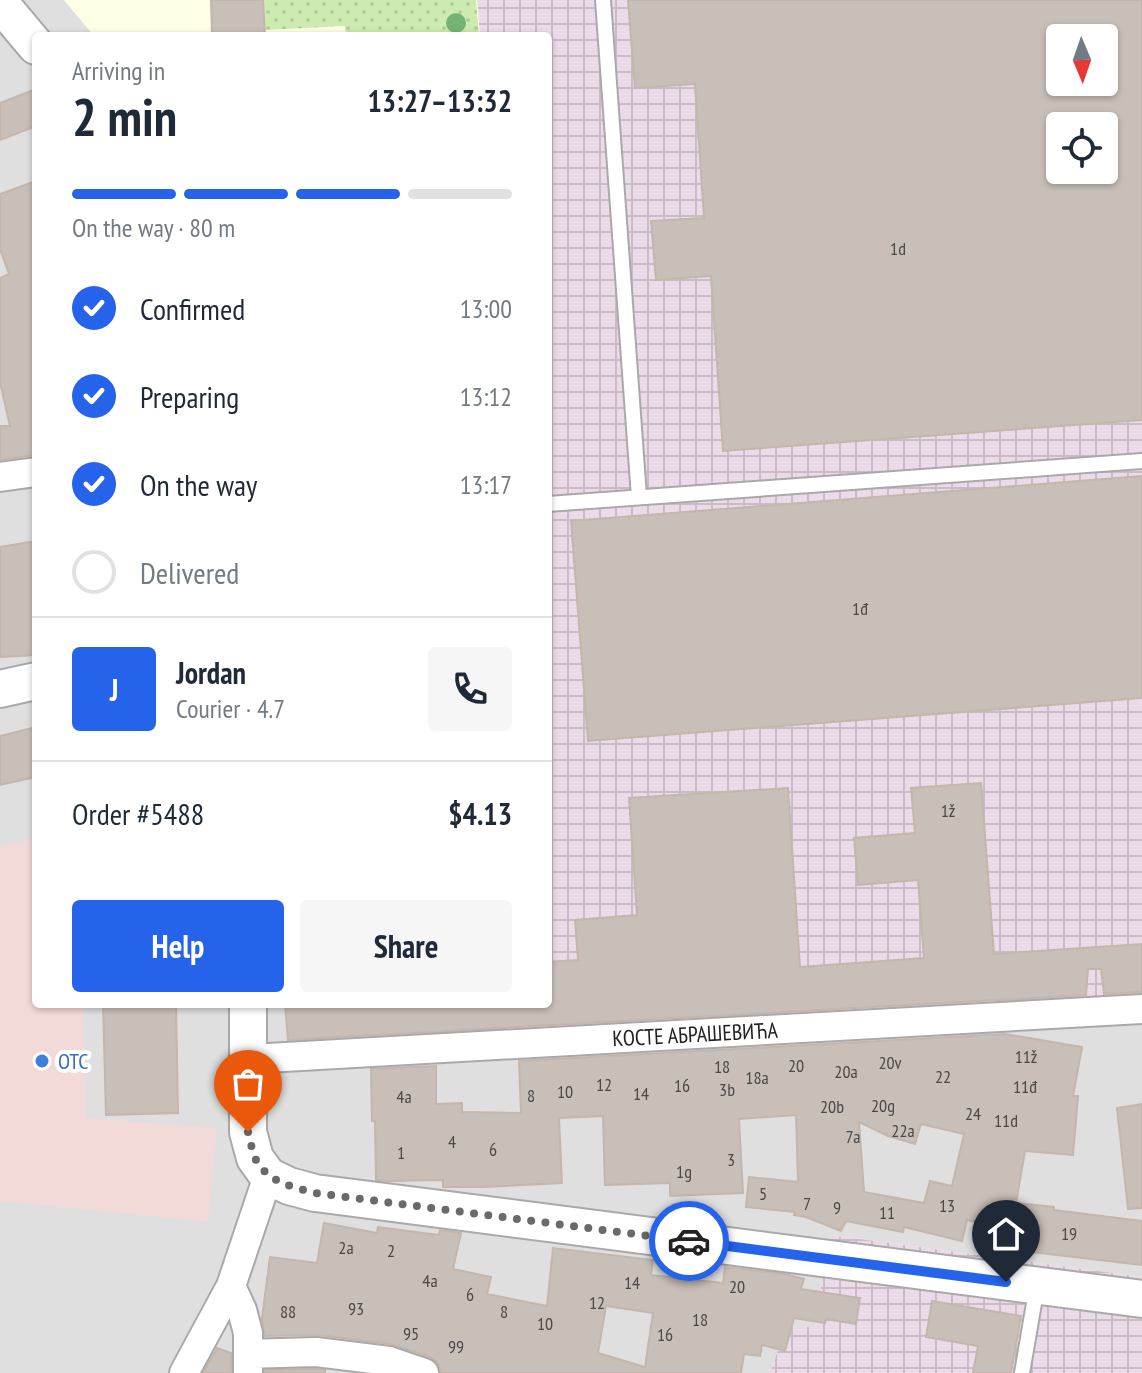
<!DOCTYPE html>
<html lang="en">
<head>
<meta charset="utf-8">
<style>
	body { margin:0; font-family:"PT Sans Narrow",sans-serif; background:#f6f6f7; color:#1f2937; height:100vh; display:flex; flex-direction:column; font-size:30px; white-space:nowrap }
	* { box-sizing:border-box; margin:0 }
	p { font-size:26px; color:#747a83 }
	.icon { flex:none; width:44px; height:44px; fill:none; stroke:currentColor; stroke-width:2; stroke-linecap:round; stroke-linejoin:round }
	.map { position:relative; flex:1; overflow:hidden }
	.panel { position:absolute; left:32px; top:32px; width:520px; height:976px; display:flex; flex-direction:column; background:#fff; border-radius:8px; box-shadow:0 2px 6px #0004 }
	.panel>* { flex:none }
	.needle { width:52px; rotate:178deg }
	.buttons { position:absolute; left:1046px; top:24px; display:grid; gap:16px }
	.buttons a { display:grid; place-items:center; width:72px; height:72px; border-radius:8px; background:#fff; box-shadow:0 2px 6px #0004; font-size:40px }
	.pin { position:absolute; display:grid; place-items:center; width:68px; height:68px; color:#fff; margin:-82px -34px; border-radius:50% 50% 50% 0; rotate:-45deg; box-shadow:0 0 8px #0007 }
	.pin .icon { rotate:45deg }
	.courier { position:absolute; display:grid; place-items:center; width:80px; height:80px; margin:-40px; border:6px solid #2563eb; border-radius:50%; background:#fff; color:#222; box-shadow:0 2px 10px #0007 }
	.headline em { font-style:normal; font-weight:800 }
	.headline div { display:flex; flex-direction:column-reverse }
	.headline { display:flex; align-items:center; justify-content:space-between; height:136px; padding:0 40px }
	h1 { font-size:52px; font-weight:800; line-height:60px }
	.bar { display:grid; grid-template-columns:repeat(4,1fr); gap:12px 8px; align-content:center; height:96px; padding:0 40px }
	.bar i { height:10px; border-radius:6px; background:#e0e1e3 }
	.bar .on { background:#2563eb }
	.bar p { grid-column:span 4 }
	.line { display:flex; align-items:center; gap:20px; padding:0 40px; border-top:2px solid #e0e1e3 }
	.line div { flex:1 }
	.round { display:grid; place-items:center; flex:none; width:84px; height:84px; border-radius:8px; background:#f6f6f7 }
	ol { padding:0 40px; list-style:none }
	li { display:flex; align-items:center; gap:24px; height:88px }
	li p { margin-inline-start:auto }
	li .icon { padding:8px; border-radius:50%; background:#2563eb; color:#fff; stroke-width:4 }
	li:last-child { color:#747a83 }
	li i { width:44px; height:44px; border:4px solid #e0e1e3; border-radius:50% }
	.primary-button { display:flex; gap:16px; margin-top:auto; padding:16px 40px }
	.primary-button a { flex:1; height:92px; border-radius:8px; background:#2563eb; color:#fff; font-size:32px; font-weight:800; line-height:92px; text-align:center }
	.primary-button a+a { background:#f6f6f7; color:#1f2937 }
	.map>svg:first-child { display:block }
	.residential { fill:#e0dfdf }
	.commercial { fill:#f2dad9 }
	.industrial { fill:url(#industrial-grid); fill-rule:evenodd }
	.education { fill:#ffffe5 }
	.garden { fill:url(#garden-dots) }
	.building { fill:#c7bfb8; stroke:#c4b6ab; stroke-width:2; fill-rule:evenodd }
	.lines { fill:none; stroke-linecap:round; stroke-linejoin:round }
	.service-casing { stroke:#a9a9a9; stroke-width:18 }
	.minor-casing { stroke:#a9a9a9; stroke-width:32 }
	.tertiary-casing { stroke:#a9a9a9; stroke-width:40 }
	.service { stroke:#fff; stroke-width:14 }
	.minor { stroke:#fff; stroke-width:28 }
	.tertiary { stroke:#fff; stroke-width:36 }
	.tree { fill:#74b475 }
	.done { stroke:#6b6a68; stroke-width:8; stroke-dasharray:0 14.4 }
	.route { stroke:#2563eb; stroke-width:10 }
	.shop-dot { fill:#3f7fe0; stroke:#fff; stroke-width:3 }
	.labels { text-anchor:middle; stroke-width:8; stroke-linejoin:round; paint-order:stroke }
	.number-label { font-size:18px; fill:#4b4948 }
	.street-label { font-size:22px; fill:#222; stroke:#fff }
	.shop-label { font-size:22px; fill:#366cbe; stroke:#fff; text-anchor:start }
</style>
</head>
<body>
<div class="map">
<svg width="1142" height="1373" viewBox="0 0 1142 1373">
	<defs>
		<pattern id="industrial-grid" width="8" height="8" patternUnits="userSpaceOnUse" patternTransform="scale(2)"><rect width="8" height="8" fill="#ebdbe8"/><path d="M0 4h8M4 0v8" fill="none" stroke="#c9bcc7"/></pattern>
		<pattern id="garden-dots" width="8" height="8" patternUnits="userSpaceOnUse" patternTransform="scale(2)"><rect width="8" height="8" fill="#cdebb0"/><path d="M2 2h.1M6 6h.1" fill="none" stroke="#b0c997" stroke-width="1.8" stroke-linecap="round"/></pattern>
	</defs>
	<rect width="100%" height="100%" fill="#f2efe9"/>
	<!-- residential -->
	<path class="residential" d="M 0,0 L 64,0 L 94,36 L 36,36 L 36,1004 L 285,1004 L 289,1052 L 1142,997 L 1142,1277 L 830,1235 L 815,1328 L 786,1327 L 770,1373 L 0,1373 Z"/>
	<!-- commercial -->
	<path class="commercial" d="M 36,838 L 36,1004 L 83,1004 L 86,1118 L 217,1128 L 208,1222 L 0,1201 L 0,846 Z"/>
	<!-- industrial -->
	<path class="industrial" d="M 477,0 L 1142,0 L 1142,997 L 289,1053 L 285,1004 L 548,1004 L 548,36 L 479,36 ZM 1060,38 L 1104,38 L 1104,82 L 1060,82 ZM 1060,126 L 1104,126 L 1104,170 L 1060,170 Z
		M 829,1235 L 1142,1277 L 1142,1373 L 770,1373 L 786,1327 L 815,1327 Z"/>
	<!-- education -->
	<path class="education" d="M 64,0 L 477,0 L 480,36 L 94,36 Z"/>
	<!-- garden -->
	<path class="garden" d="M 263,0 L 476,0 L 479,36 L 346,36 L 345,26 L 264,30 Z"/>
	<!-- building -->
	<path class="building" d="M 211,0 L 263,0 L 265,36 L 212,36 Z
		M 628,0 L 1142,0 L 1142,420 L 723,451 L 711,276 L 656,280 L 651,221 L 704,218 L 695,84 L 635,88 ZM 1060,38 L 1104,38 L 1104,82 L 1060,82 ZM 1060,126 L 1104,126 L 1104,170 L 1060,170 Z
		M 36,89 L 36,126 L 0,140 L 0,103 Z
		M 36,181 L 36,455 L 0,460 L 0,426 L 10,426 L 0,382 L 0,278 L 9,274 L 0,249 L 0,194 Z
		M 1142,476 L 1142,698 L 588,741 L 571,521 Z
		M 36,541 L 36,655 L 0,657 L 0,547 Z
		M 36,727 L 36,777 L 0,785 L 0,736 Z
		M 981,783 L 994,954 L 1142,944 L 1142,992 L 1104,994 L 1101,969 L 1088,969 L 1086,995 L 288,1040 L 285,1004 L 548,1004 L 548,962 L 578,960 L 575,920 L 637,915 L 629,798 L 788,788 L 800,967 L 924,958 L 918,880 L 858,885 L 854,838 L 915,833 L 911,788 Z
		M 103,1004 L 176,1004 L 178,1113 L 106,1115 Z
		M 1005,1034 L 1082,1047 L 1073,1096 L 1078,1096 L 1073,1155 L 1025,1151 L 1016,1203 L 1054,1207 L 1054,1210 L 1142,1221 L 1142,1265 L 1014,1250 L 1016,1232 L 967,1220 L 962,1241 L 904,1227 L 903,1232 L 846,1221 L 841,1231 L 806,1217 L 794,1215 L 795,1212 L 746,1207 L 749,1177 L 798,1182 L 796,1115 L 739,1119 L 743,1193 L 670,1196 L 670,1183 L 605,1185 L 603,1116 L 559,1118 L 562,1183 L 483,1187 L 443,1187 L 443,1180 L 389,1181 L 376,1180 L 375,1121 L 372,1121 L 371,1069 L 436,1066 L 436,1104 L 462,1103 L 462,1112 L 521,1113 L 519,1061 ZM 859,1122 L 888,1136 L 915,1144 L 921,1124 L 964,1134 L 952,1186 L 930,1181 L 924,1203 L 864,1192 Z
		M 1142,1104 L 1142,1208 L 1128,1209 L 1117,1108 Z
		M 324,1223 L 377,1233 L 378,1227 L 439,1235 L 440,1230 L 461,1233 L 453,1269 L 491,1277 L 487,1294 L 547,1306 L 553,1248 L 653,1260 L 651,1275 L 723,1283 L 725,1267 L 785,1274 L 804,1279 L 801,1289 L 860,1298 L 856,1324 L 826,1319 L 825,1323 L 794,1318 L 785,1351 L 762,1345 L 760,1356 L 744,1354 L 741,1373 L 441,1373 L 437,1362 L 430,1357 L 391,1344 L 318,1335 L 265,1336 L 262,1318 L 270,1257 L 317,1263 ZM 606,1306 L 653,1313 L 645,1367 L 598,1353 Z
		M 932,1301 L 1021,1316 L 1011,1373 L 973,1373 L 978,1346 L 926,1337 Z
		M 217,1348 L 231,1353 L 231,1373 L 203,1373 Z
		M 315,1369 L 325,1370 L 325,1373 L 265,1373 L 265,1370 Z"/>
	<g class="lines">
		<!-- service casing -->
		<g class="service-casing">
			<path id="service" d="M 603,0 L 639,497
				M 548,504 L 1142,461
				M 1022,1373 L 1037,1286"/>
		</g>
		<!-- minor casing -->
		<g class="minor-casing">
			<path id="minor" d="M 0,477 L 36,472
				M 248,1059 L 1142,1009
				M 231,1286 L 242,1310 L 248,1333 L 248,1372
				M 248,1354 L 316,1352 L 389,1361 L 424,1373
				M 184,1373 L 231,1286 L 268,1176"/>
		</g>
		<!-- tertiary casing -->
		<g class="tertiary-casing">
			<path id="tertiary" d="M 0,3 L 36,46
				M 0,689 L 36,681
				M 248,1004 L 248,1132 L 255,1158 L 268,1176 L 289,1186 L 315,1193 L 1142,1299"/>
		</g>
		<!-- service -->
		<use href="#service" class="service"/>
		<!-- minor -->
		<use href="#minor" class="minor"/>
		<!-- tertiary -->
		<use href="#tertiary" class="tertiary"/>
	</g>
	<!-- trees -->
	<circle class="tree" cx="456" cy="23" r="10"/>
	<g class="lines">
		<!-- done -->
		<path class="done" d="M 248,1132 C 250,1140 252,1150 255,1158 C 267,1182 292,1187 315,1193 L 689,1241"/>
		<!-- route -->
		<path class="route" d="M 689,1241 L 1006,1282"/>
	</g>
	<!-- markers -->
	<circle class="shop-dot" cx="42" cy="1061" r="8"/>
	<g class="labels">
		<!-- number labels -->
		<g class="number-label">
			<text x="898" y="255">1d</text>
			<text x="860" y="615">1đ</text>
			<text x="948" y="817">1ž</text>
			<text x="1026" y="1063">11ž</text>
			<text x="890" y="1069">20v</text>
			<text x="796" y="1072">20</text>
			<text x="722" y="1073">18</text>
			<text x="846" y="1078">20a</text>
			<text x="943" y="1083">22</text>
			<text x="757" y="1084">18a</text>
			<text x="604" y="1091">12</text>
			<text x="682" y="1092">16</text>
			<text x="1025" y="1093">11đ</text>
			<text x="727" y="1096">3b</text>
			<text x="565" y="1098">10</text>
			<text x="641" y="1100">14</text>
			<text x="531" y="1102">8</text>
			<text x="404" y="1103">4a</text>
			<text x="883" y="1112">20g</text>
			<text x="832" y="1113">20b</text>
			<text x="973" y="1120">24</text>
			<text x="1006" y="1127">11d</text>
			<text x="903" y="1137">22a</text>
			<text x="853" y="1143">7a</text>
			<text x="452" y="1148">4</text>
			<text x="493" y="1156">6</text>
			<text x="401" y="1159">1</text>
			<text x="731" y="1166">3</text>
			<text x="684" y="1178">1g</text>
			<text x="763" y="1200">5</text>
			<text x="807" y="1210">7</text>
			<text x="947" y="1212">13</text>
			<text x="837" y="1214">9</text>
			<text x="887" y="1219">11</text>
			<text x="1069" y="1240">19</text>
			<text x="346" y="1254">2a</text>
			<text x="391" y="1257">2</text>
			<text x="430" y="1287">4a</text>
			<text x="632" y="1289">14</text>
			<text x="737" y="1293">20</text>
			<text x="470" y="1301">6</text>
			<text x="597" y="1309">12</text>
			<text x="356" y="1315">93</text>
			<text x="288" y="1318">88</text>
			<text x="504" y="1318">8</text>
			<text x="700" y="1326">18</text>
			<text x="545" y="1330">10</text>
			<text x="411" y="1340">95</text>
			<text x="665" y="1341">16</text>
			<text x="456" y="1353">99</text>
		</g>
		<!-- street labels -->
		<g class="street-label">
			<text transform="translate(695 1034) rotate(-3)" y="8">КОСТЕ АБРАШЕВИЋА</text>
		</g>
		<!-- shop labels -->
		<g class="shop-label">
			<text x="58" y="1069">OTC</text>
		</g>
	</g>
</svg>
<div class="buttons">
<a><svg class="needle" viewBox="-14 -14 28 28"><path d="M0-13l5 13h-10z" fill="#e53935"/><path d="M0 13l5-13h-10z" fill="#747a83"/></svg></a>
<a><svg class="icon" aria-label="locate" viewBox="0 0 24 24"><circle cx="12" cy="12" r="6"/><path d="M12 2v4M12 18v4M2 12h4M18 12h4"/></svg></a>
</div>
<div class="pin" style="left:248px;top:1132px;background:#ea580c"><svg class="icon" aria-label="bag" viewBox="0 0 24 24"><path d="M5 8h14l-1 12H6zM9 8a3 3 0 0 1 6 0"/></svg></div>
<div class="pin" style="left:1006px;top:1282px;background:#1f2937"><svg class="icon" aria-label="home" viewBox="0 0 24 24"><path d="M3 11l9-7 9 7M6 9v11h12V9"/></svg></div>
<div class="courier" style="left:689px;top:1241px"><svg class="icon" aria-label="car" viewBox="0 0 24 24"><path d="M5 17H2v-5l4-1 3-4h7l3 4 3 1v5h-3M9 17h6M6 11h13"/><circle cx="7" cy="17" r="2"/><circle cx="17" cy="17" r="2"/></svg></div>
<section class="panel">
<div class="headline"><div><h1>2 min</h1><p>Arriving in</p></div><em>13:27–13:32</em></div>
<div class="bar"><i class="on"></i><i class="on"></i><i class="on"></i><i></i><p>On the way · 80 m</p></div>
<ol>
<li><svg class="icon" aria-label="check" viewBox="0 0 24 24"><path d="M5 12l5 5 9-10"/></svg>Confirmed<p>13:00</p></li>
<li><svg class="icon" aria-label="check" viewBox="0 0 24 24"><path d="M5 12l5 5 9-10"/></svg>Preparing<p>13:12</p></li>
<li><svg class="icon" aria-label="check" viewBox="0 0 24 24"><path d="M5 12l5 5 9-10"/></svg>On the way<p>13:17</p></li>
<li><i></i>Delivered</li>
</ol>
<div class="line" style="height:144px"><b class="round" style="background:#2563eb;color:#fff">J</b><div><b>Jordan</b><p>Courier · 4.7</p></div><a class="round"><svg class="icon" aria-label="phone" viewBox="0 0 24 24"><path d="M5 4h4l2 5-3 2q2 4 5 5l2-3 5 2v4C11 20 4 13 5 4z"/></svg></a></div>
<div class="line" style="height:104px"><div>Order #5488</div><b>$4.13</b></div>
<div class="primary-button"><a>Help</a><a>Share</a></div>
</section>
</div>
</body>
</html>
